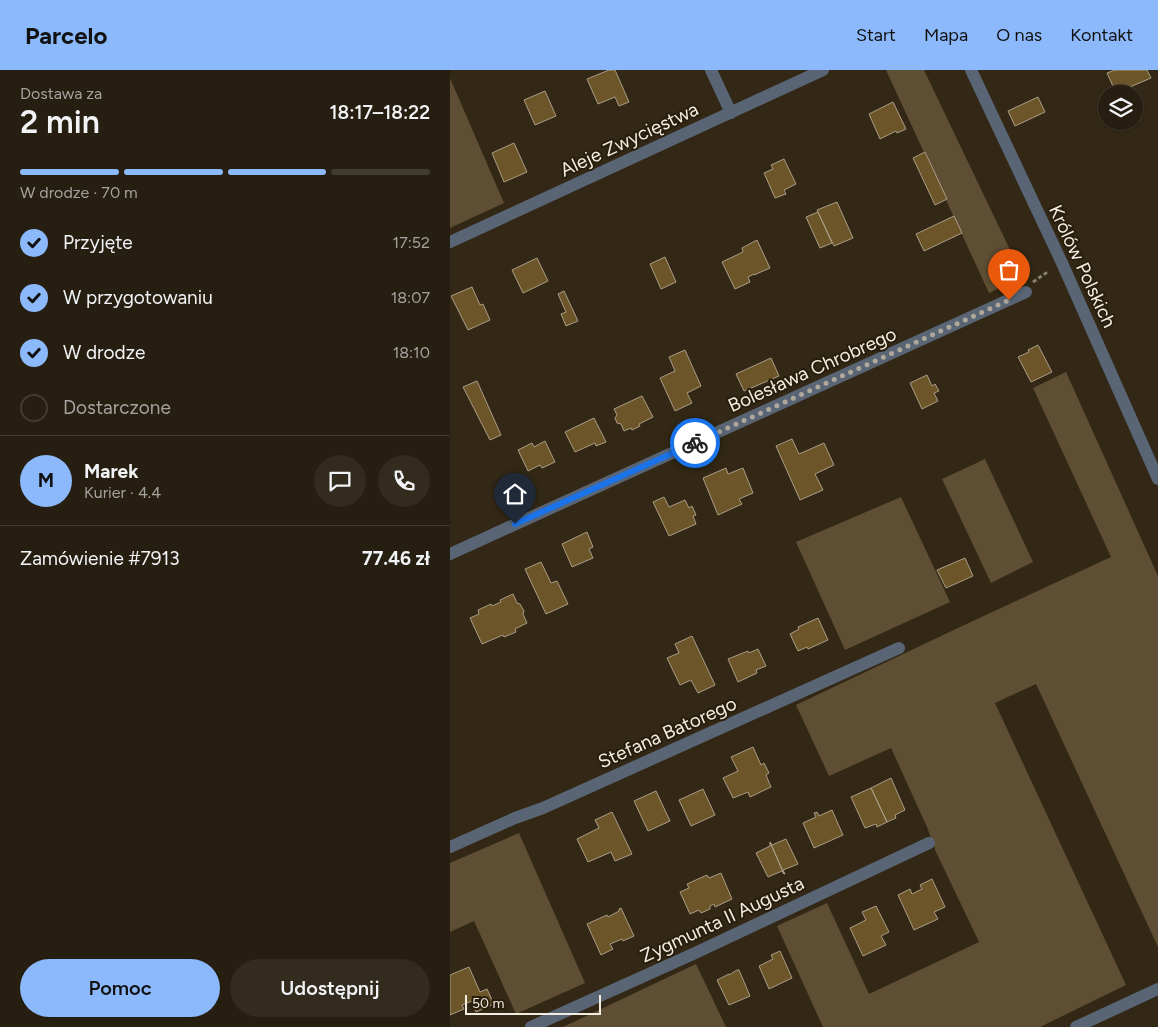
<!DOCTYPE html>
<html lang="pl">
<head>
<meta charset="utf-8">
<style>
	body { margin:0; font-family:Figtree,sans-serif; background:#322b1e; color:#f1f3f6; height:100vh; display:flex; flex-direction:column; font-size:19px; white-space:nowrap }
	* { box-sizing:border-box; margin:0 }
	p { font-size:16px; color:#a4a29f }
	.icon { flex:none; width:28px; height:28px; fill:none; stroke:currentColor; stroke-width:2; stroke-linecap:round; stroke-linejoin:round }
	.map { position:relative; flex:1; overflow:hidden }
	.side { display:flex; flex-direction:column; background:#261e10; width:450px }
	.side>* { flex:none }
	.buttons { position:absolute; left:648px; top:15px; display:grid; gap:10px }
	.buttons a { display:grid; place-items:center; width:45px; height:45px; border-radius:50%; background:#261e10; box-shadow:0 1px 4px #0004,0 0 0 1px #423c30; font-size:25px }
	.scale { position:absolute; left:15px; bottom:12px; width:136px; box-sizing:border-box; padding-left:5px; border:2px solid #f3ece0; border-top:0; font-size:14px; line-height:18px; white-space:nowrap; color:#f3ece0; -webkit-text-stroke:4px #281e0c; paint-order:stroke }
	.pin { position:absolute; display:grid; place-items:center; width:42px; height:42px; color:#fff; margin:-51px -21px; border-radius:50% 50% 50% 0; rotate:-45deg; box-shadow:0 0 5px #0007 }
	.pin .icon { rotate:45deg }
	.courier { position:absolute; display:grid; place-items:center; width:50px; height:50px; margin:-25px; border:4px solid #1a73e8; border-radius:50%; background:#fff; color:#222; box-shadow:0 1px 6px #0007 }
	.overview em { font-style:normal; font-weight:600 }
	.overview div { display:flex; flex-direction:column-reverse }
	.overview { display:flex; align-items:center; justify-content:space-between; height:85px; padding:0 20px }
	h1 { font-size:32px; font-weight:600; line-height:38px }
	.bar { display:grid; grid-template-columns:repeat(4,1fr); gap:8px 5px; align-content:center; height:60px; padding:0 20px }
	.bar i { height:6px; border-radius:4px; background:#423c30 }
	.bar .on { background:#8cb9fc }
	.bar p { grid-column:span 4 }
	.line { display:flex; align-items:center; gap:12px; padding:0 20px; border-top:1px solid #423c30 }
	.line div { flex:1 }
	.round { display:grid; place-items:center; flex:none; width:52px; height:52px; border-radius:26px; background:#322b1e }
	ol { padding:0 20px; list-style:none }
	li { display:flex; align-items:center; gap:15px; height:55px }
	li p { margin-inline-start:auto }
	li .icon { padding:5px; border-radius:50%; background:#8cb9fc; color:#111; stroke-width:4 }
	li:last-child { color:#a4a29f }
	li i { width:28px; height:28px; border:2px solid #423c30; border-radius:50% }
	.cta { display:flex; gap:10px; margin-top:auto; padding:10px 20px }
	.cta a { flex:1; height:58px; border-radius:30px; background:#8cb9fc; color:#111; font-size:20px; font-weight:600; line-height:58px; text-align:center }
	.cta a+a { background:#322b1e; color:#f1f3f6 }
	header { display:flex; align-items:center; gap:30px; box-sizing:border-box; height:70px; padding:0 25px; background:#8cb9fc; color:#111 }
	header strong { font-size:24px }
	nav { display:flex; gap:28px; margin-inline-start:auto; font-size:18px }
	main { display:flex; flex:1; min-height:0 }
	.map>svg:first-child { display:block }
	.green { fill:#5e4e33 }
	.building { fill:#6d552a; stroke:#aa9d87 }
	.lines { fill:none; stroke-linecap:round; stroke-linejoin:round }
	.path { stroke:#888070; stroke-width:3; stroke-dasharray:4 2.5; stroke-linecap:butt }
	.minor { stroke:#596575; stroke-width:12 }
	.done { stroke:#afa799; stroke-width:5; stroke-dasharray:0 9 }
	.route { stroke:#1a73e8; stroke-width:6 }
	.labels { text-anchor:middle; stroke-width:4; stroke-linejoin:round; paint-order:stroke }
	.street-label { font-size:19px; fill:#f3ece0; stroke:#281e0c }
</style>
</head>
<body>
<header>
<strong>Parcelo</strong>
<nav><a>Start</a><a>Mapa</a><a>O nas</a><a>Kontakt</a></nav>
</header>
<main>
<section class="side">
<div class="overview"><div><h1>2 min</h1><p>Dostawa za</p></div><em>18:17–18:22</em></div>
<div class="bar"><i class="on"></i><i class="on"></i><i class="on"></i><i></i><p>W drodze · 70 m</p></div>
<ol>
<li><svg class="icon" aria-label="check" viewBox="0 0 24 24"><path d="M5 12l5 5 9-10"/></svg>Przyjęte<p>17:52</p></li>
<li><svg class="icon" aria-label="check" viewBox="0 0 24 24"><path d="M5 12l5 5 9-10"/></svg>W przygotowaniu<p>18:07</p></li>
<li><svg class="icon" aria-label="check" viewBox="0 0 24 24"><path d="M5 12l5 5 9-10"/></svg>W drodze<p>18:10</p></li>
<li><i></i>Dostarczone</li>
</ol>
<div class="line" style="height:90px"><b class="round" style="background:#8cb9fc;color:#111">M</b><div><b>Marek</b><p>Kurier · 4.4</p></div><a class="round"><svg class="icon" aria-label="chat" viewBox="0 0 24 24"><path d="M4 5h16v11H9l-5 4z"/></svg></a><a class="round"><svg class="icon" aria-label="phone" viewBox="0 0 24 24"><path d="M5 4h4l2 5-3 2q2 4 5 5l2-3 5 2v4C11 20 4 13 5 4z"/></svg></a></div>
<div class="line" style="height:65px"><div>Zamówienie #7913</div><b>77.46 zł</b></div>
<div class="cta"><a>Pomoc</a><a>Udostępnij</a></div>
</section>
<div class="map">
<svg width="708" height="957" viewBox="0 0 708 957">
	<rect width="100%" height="100%" fill="#322815"/>
	<!-- green -->
	<path class="green" d="M 436,0 L 474,0 L 573,207 L 539,223 Z
		M 0,8 L 54,133 L 0,158 Z
		M 616,302 L 708,506 L 708,877 L 586,614 L 545,633 L 676,915 L 590,957 L 373,957 L 327,856 L 377,833 L 419,924 L 529,872 L 486,782 L 477,757 L 441,678 L 379,706 L 346,635 L 510,557 L 661,487 L 583,318 Z
		M 535,389 L 583,492 L 541,513 L 492,409 Z
		M 451,427 L 500,532 L 395,580 L 346,472 Z
		M 69,763 L 135,913 L 66,944 L 24,851 L 0,862 L 0,793 Z
		M 246,894 L 276,957 L 113,957 Z"/>
	<!-- building -->
	<path class="building" d="M 159,0 L 165,0 L 179,32 L 169,36 L 165,27 L 148,34 L 137,9 Z
		M 665,0 L 697,0 L 701,8 L 666,23 L 657,3 Z
		M 95,21 L 106,46 L 85,55 L 74,30 Z
		M 588,27 L 595,42 L 565,56 L 558,41 Z
		M 443,32 L 456,59 L 447,63 L 446,61 L 430,69 L 419,44 Z
		M 64,73 L 77,102 L 54,112 L 42,83 Z
		M 475,82 L 497,129 L 485,135 L 463,88 Z
		M 334,89 L 346,114 L 334,120 L 336,124 L 325,128 L 314,103 L 323,99 L 321,95 Z
		M 387,132 L 403,168 L 384,176 L 367,140 Z
		M 368,142 L 382,173 L 370,178 L 356,147 Z
		M 504,146 L 512,163 L 474,181 L 466,164 Z
		M 307,170 L 320,198 L 304,205 L 304,204 L 298,207 L 300,212 L 285,219 L 272,192 L 293,182 L 292,178 Z
		M 215,187 L 226,212 L 211,219 L 200,194 Z
		M 87,188 L 98,211 L 73,223 L 62,200 Z
		M 22,217 L 30,235 L 33,234 L 40,250 L 18,260 L 1,226 Z
		M 114,221 L 128,251 L 116,256 L 111,244 L 116,242 L 108,224 Z
		M 588,275 L 602,302 L 581,312 L 568,287 L 579,282 L 578,280 Z
		M 235,280 L 251,316 L 237,323 L 242,333 L 225,341 L 210,308 L 225,301 L 219,287 Z
		M 321,288 L 329,306 L 294,321 L 286,304 Z
		M 477,305 L 482,316 L 485,314 L 489,321 L 484,323 L 488,331 L 472,339 L 460,313 Z
		M 27,311 L 51,365 L 40,370 L 13,317 Z
		M 192,326 L 203,347 L 189,354 L 190,356 L 182,360 L 181,358 L 174,361 L 171,354 L 167,353 L 165,348 L 167,345 L 164,339 Z
		M 144,348 L 156,372 L 146,376 L 145,373 L 125,382 L 115,362 Z
		M 342,369 L 349,384 L 374,373 L 384,395 L 365,404 L 373,420 L 350,430 L 326,376 Z
		M 95,371 L 105,392 L 92,398 L 90,395 L 78,401 L 68,380 L 82,373 L 84,377 Z
		M 276,398 L 278,404 L 293,398 L 303,423 L 289,429 L 292,434 L 268,445 L 253,408 Z
		M 214,427 L 219,437 L 235,430 L 239,438 L 242,436 L 246,445 L 243,446 L 246,454 L 219,466 L 203,432 Z
		M 137,462 L 143,477 L 139,479 L 143,488 L 122,497 L 112,474 Z
		M 515,488 L 523,506 L 496,518 L 487,500 Z
		M 91,492 L 101,513 L 107,511 L 118,534 L 96,544 L 75,499 Z
		M 63,524 L 67,533 L 70,534 L 74,541 L 73,544 L 77,553 L 65,559 L 66,562 L 54,567 L 53,565 L 32,574 L 20,548 L 29,544 L 28,540 L 41,534 L 42,536 L 51,532 L 50,530 Z
		M 368,548 L 378,570 L 358,579 L 357,577 L 348,581 L 340,564 L 349,559 L 348,557 Z
		M 242,566 L 265,615 L 248,623 L 241,610 L 230,615 L 217,588 L 229,583 L 225,574 Z
		M 308,579 L 316,596 L 306,600 L 307,603 L 288,612 L 278,589 L 298,581 L 299,583 Z
		M 303,677 L 311,695 L 314,693 L 319,703 L 316,705 L 321,717 L 300,727 L 298,722 L 283,728 L 273,708 L 288,701 L 281,687 Z
		M 441,708 L 455,740 L 445,745 L 446,748 L 437,752 L 421,718 Z
		M 421,718 L 437,752 L 427,757 L 426,754 L 415,758 L 401,727 Z
		M 253,719 L 265,745 L 241,756 L 229,730 Z
		M 206,721 L 220,751 L 198,761 L 184,731 Z
		M 382,740 L 393,765 L 364,778 L 353,753 L 366,747 L 364,743 L 367,742 L 369,746 Z
		M 162,742 L 182,784 L 165,791 L 161,782 L 138,792 L 127,769 L 149,758 L 145,750 Z
		M 336,769 L 348,794 L 333,800 L 335,804 L 334,804 L 320,772 L 322,775 Z
		M 320,772 L 334,804 L 332,801 L 318,807 L 306,783 L 320,776 Z
		M 271,803 L 282,829 L 265,837 L 264,834 L 260,836 L 260,839 L 251,843 L 249,840 L 240,844 L 230,822 L 239,818 L 237,814 L 257,805 L 259,808 Z
		M 482,809 L 495,837 L 484,842 L 488,849 L 464,860 L 448,825 L 460,819 L 462,824 L 472,819 L 470,815 Z
		M 426,836 L 439,862 L 431,866 L 436,875 L 413,886 L 400,858 L 416,850 L 412,842 Z
		M 171,838 L 184,866 L 173,871 L 172,869 L 160,874 L 163,879 L 151,885 L 137,854 L 157,845 L 158,847 L 169,841 L 169,839 Z
		M 330,881 L 342,908 L 319,919 L 309,896 L 323,889 L 321,885 Z
		M 19,897 L 30,922 L 37,919 L 44,934 L 26,942 L 22,931 L 12,935 L 14,939 L 0,945 L 0,905 Z
		M 287,900 L 289,900 L 300,926 L 279,935 L 267,910 L 279,904 L 279,905 Z"/>
	<g class="lines">
		<!-- path -->
		<path class="path" d="M 583,212 L 599,201"/>
		<!-- minor -->
		<path class="minor" d="M 261,0 L 281,43
			M 521,0 L 612,193 L 708,409
			M 0,172 L 373,0
			M 0,484 L 576,222
			M 0,777 L 65,748 L 93,738 L 449,578
			M 81,957 L 243,884 L 479,773
			M 626,957 L 708,919"/>
	</g>
	<g class="lines">
		<!-- done -->
		<path class="done" d="M 245,373 L 559,230"/>
		<!-- route -->
		<path class="route" d="M 65,454 L 245,373"/>
	</g>
	<g class="labels">
		<!-- street labels -->
		<g class="street-label">
			<text transform="translate(179 69) rotate(-25)" y="7">Aleje Zwycięstwa</text>
			<text transform="translate(633 196) rotate(65)" y="7">Królów Polskich</text>
			<text transform="translate(362 299) rotate(-24)" y="7">Bolesława Chrobrego</text>
			<text transform="translate(217 662) rotate(-24)" y="7">Stefana Batorego</text>
			<text transform="translate(272 849) rotate(-25)" y="7">Zygmunta II Augusta</text>
		</g>
	</g>
</svg>
<div class="buttons">
<a><svg class="icon" aria-label="layers" viewBox="0 0 24 24"><path d="M12 4l9 5-9 5-9-5zM3 14l9 5 9-5"/></svg></a>
</div>
<div class="scale">50 m</div>
<div class="pin" style="left:559px;top:230px;background:#ea580c"><svg class="icon" aria-label="bag" viewBox="0 0 24 24"><path d="M5 8h14l-1 12H6zM9 8a3 3 0 0 1 6 0"/></svg></div>
<div class="pin" style="left:65px;top:454px;background:#1f2937"><svg class="icon" aria-label="home" viewBox="0 0 24 24"><path d="M3 11l9-7 9 7M6 9v11h12V9"/></svg></div>
<div class="courier" style="left:245px;top:373px"><svg class="icon" aria-label="bike" viewBox="0 0 24 24"><circle cx="6" cy="16" r="4"/><circle cx="18" cy="16" r="4"/><path d="M6 16l4-8h5l3 8M10 8l3 8H6M13 5h3"/></svg></div>
</div>
</main>
</body>
</html>
